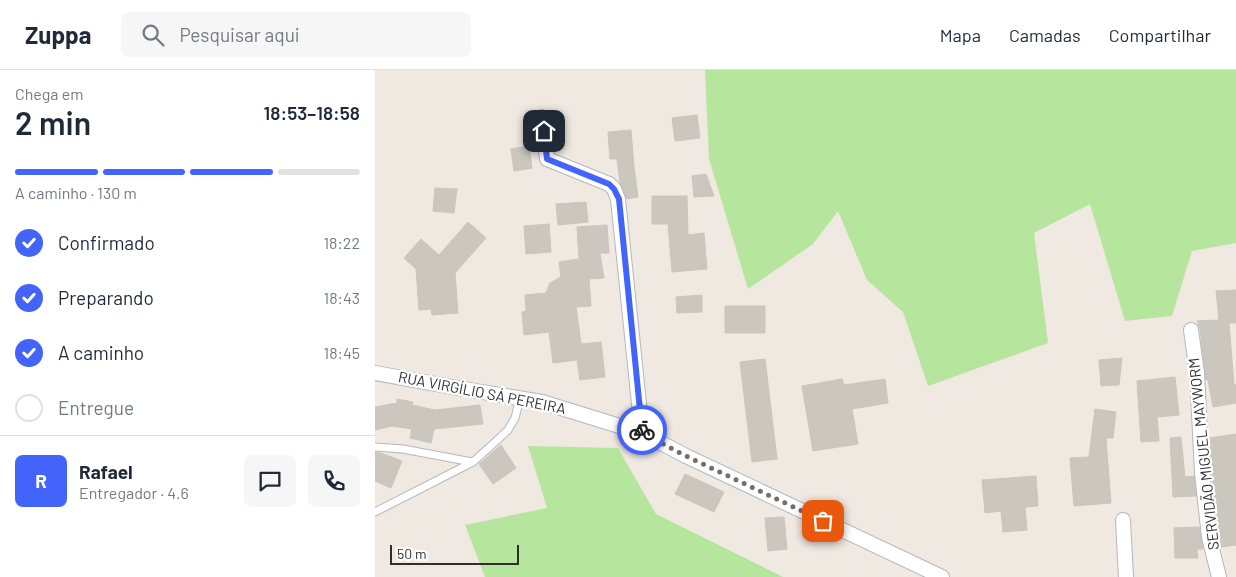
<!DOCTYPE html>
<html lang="pt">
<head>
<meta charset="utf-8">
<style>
	body { margin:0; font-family:Barlow,sans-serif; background:#f6f6f7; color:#1f2937; height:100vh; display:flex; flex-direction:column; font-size:19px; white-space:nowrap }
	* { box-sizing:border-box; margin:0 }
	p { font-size:16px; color:#747a83 }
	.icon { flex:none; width:28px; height:28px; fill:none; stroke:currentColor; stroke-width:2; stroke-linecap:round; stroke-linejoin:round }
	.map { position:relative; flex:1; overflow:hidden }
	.side { display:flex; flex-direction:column; background:#fff; width:375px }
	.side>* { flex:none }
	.scale { position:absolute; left:15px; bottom:12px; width:129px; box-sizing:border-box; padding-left:5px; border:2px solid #2e2e2e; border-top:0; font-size:14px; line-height:18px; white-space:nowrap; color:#2e2e2e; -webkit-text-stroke:4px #fff; paint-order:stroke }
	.pin { position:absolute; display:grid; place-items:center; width:42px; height:42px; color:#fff; margin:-21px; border-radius:10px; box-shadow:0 2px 8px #0006 }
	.courier { position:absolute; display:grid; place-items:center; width:50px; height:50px; margin:-25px; border:4px solid #4264fb; border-radius:50%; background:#fff; color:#222; box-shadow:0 1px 6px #0007 }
	.headline em { font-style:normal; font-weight:600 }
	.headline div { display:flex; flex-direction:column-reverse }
	.headline { display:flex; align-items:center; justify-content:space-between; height:85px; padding:0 15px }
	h1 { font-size:32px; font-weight:600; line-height:38px }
	.bar { display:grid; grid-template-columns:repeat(4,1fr); gap:8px 5px; align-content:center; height:60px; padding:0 15px }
	.bar i { height:6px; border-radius:4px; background:#e0e1e3 }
	.bar .selected { background:#4264fb }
	.bar p { grid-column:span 4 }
	.line { display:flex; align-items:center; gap:12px; padding:0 15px; border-top:1px solid #e0e1e3 }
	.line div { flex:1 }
	.round { display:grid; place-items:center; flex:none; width:52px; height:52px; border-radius:8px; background:#f6f6f7 }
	ol { padding:0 15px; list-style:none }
	li { display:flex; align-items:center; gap:15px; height:55px }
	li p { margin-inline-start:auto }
	li .icon { padding:5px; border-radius:50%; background:#4264fb; color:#fff; stroke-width:4 }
	li:last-child { color:#747a83 }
	li i { width:28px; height:28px; border:2px solid #e0e1e3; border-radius:50% }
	header { display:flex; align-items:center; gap:30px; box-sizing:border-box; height:70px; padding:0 25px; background:#fff; border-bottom:1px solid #e0e1e3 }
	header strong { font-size:24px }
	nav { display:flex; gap:28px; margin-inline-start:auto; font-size:18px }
	.search { width:350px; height:45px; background:#f6f6f7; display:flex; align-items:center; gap:12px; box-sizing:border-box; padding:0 18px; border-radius:8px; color:#747a83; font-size:19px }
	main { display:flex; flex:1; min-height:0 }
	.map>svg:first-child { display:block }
	.green { fill:#b6e59e }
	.building { fill:#cbc7bf; stroke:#cbc5ba }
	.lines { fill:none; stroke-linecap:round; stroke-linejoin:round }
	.lane-casing { stroke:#b4b7c1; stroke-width:9 }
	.street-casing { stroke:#b4b7c1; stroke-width:16 }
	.lane { stroke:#fff; stroke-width:7 }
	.street { stroke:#fff; stroke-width:14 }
	.done { stroke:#726f6d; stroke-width:5; stroke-dasharray:0 9 }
	.route { stroke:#4264fb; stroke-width:6 }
	.labels { text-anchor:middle; stroke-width:4.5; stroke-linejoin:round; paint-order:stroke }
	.street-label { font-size:15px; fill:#2e2e2e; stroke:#fff }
</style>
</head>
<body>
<header>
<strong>Zuppa</strong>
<div class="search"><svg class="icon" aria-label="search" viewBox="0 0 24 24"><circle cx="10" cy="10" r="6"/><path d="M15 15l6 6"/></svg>Pesquisar aqui</div>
<nav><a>Mapa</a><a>Camadas</a><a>Compartilhar</a></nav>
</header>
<main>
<section class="side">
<div class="headline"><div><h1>2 min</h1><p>Chega em</p></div><em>18:53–18:58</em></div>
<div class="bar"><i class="selected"></i><i class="selected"></i><i class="selected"></i><i></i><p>A caminho · 130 m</p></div>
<ol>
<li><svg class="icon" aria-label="check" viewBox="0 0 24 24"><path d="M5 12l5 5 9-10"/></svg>Confirmado<p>18:22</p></li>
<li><svg class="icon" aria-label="check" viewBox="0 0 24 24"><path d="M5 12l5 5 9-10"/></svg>Preparando<p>18:43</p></li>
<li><svg class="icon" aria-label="check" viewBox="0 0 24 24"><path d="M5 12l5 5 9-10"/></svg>A caminho<p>18:45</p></li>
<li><i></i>Entregue</li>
</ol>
<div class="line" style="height:90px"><b class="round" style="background:#4264fb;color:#fff">R</b><div><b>Rafael</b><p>Entregador · 4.6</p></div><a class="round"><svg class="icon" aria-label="chat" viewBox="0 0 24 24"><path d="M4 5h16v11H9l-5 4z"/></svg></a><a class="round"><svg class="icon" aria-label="phone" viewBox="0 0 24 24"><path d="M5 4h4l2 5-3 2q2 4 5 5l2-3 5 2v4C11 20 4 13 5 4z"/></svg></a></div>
</section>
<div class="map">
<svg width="861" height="507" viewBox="0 0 861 507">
	<rect width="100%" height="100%" fill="#efe9e1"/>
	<!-- green -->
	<path class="green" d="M 330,0 L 861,0 L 861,173 L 817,181 L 797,246 L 750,251 L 715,134 L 659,163 L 673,273 L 553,316 L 528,242 L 492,210 L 463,141 L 438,174 L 373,219 L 334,89 Z
		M 153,376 L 243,378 L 281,444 L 408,507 L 110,507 L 90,455 L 172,438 Z"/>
	<!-- building -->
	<path class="building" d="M 322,45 L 325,68 L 300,71 L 297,48 Z
		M 256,60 L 259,97 L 263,127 L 252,129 L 245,113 L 242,89 L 235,89 L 233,62 Z
		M 154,76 L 157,98 L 139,101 L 136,79 Z
		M 331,104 L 339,126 L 319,127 L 317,106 Z
		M 60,118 L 82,119 L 79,143 L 58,141 Z
		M 277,126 L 312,126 L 313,165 L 329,163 L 332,199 L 297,202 L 293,154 L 277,154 Z
		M 211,132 L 213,152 L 183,155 L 181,134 Z
		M 93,152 L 111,168 L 80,203 L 83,243 L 57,245 L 56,239 L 44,240 L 41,199 L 29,188 L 46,169 L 64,185 Z
		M 174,154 L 176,182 L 151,184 L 149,156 Z
		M 232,155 L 234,183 L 225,183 L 229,208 L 214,209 L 216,236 L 201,237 L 206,274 L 226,272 L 230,307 L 205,310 L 202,290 L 178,293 L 174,262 L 149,265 L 147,242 L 151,241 L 150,225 L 171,223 L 175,213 L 186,207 L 184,192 L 204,189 L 202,157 Z
		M 861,220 L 861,253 L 854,253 L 859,315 L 861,315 L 861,333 L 838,337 L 833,310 L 831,310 L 825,259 L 822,251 L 844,250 L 841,221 Z
		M 327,225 L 327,242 L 302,243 L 301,227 Z
		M 350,236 L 390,236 L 390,263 L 350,263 Z
		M 747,288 L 744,315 L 726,316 L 724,290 Z
		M 390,289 L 402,389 L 377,392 L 365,292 Z
		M 800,307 L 804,345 L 782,347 L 784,371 L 766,372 L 762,311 Z
		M 467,309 L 469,315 L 510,309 L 513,333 L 477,339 L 483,374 L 438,381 L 427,316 Z
		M 22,329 L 38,332 L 37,335 L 60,340 L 105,335 L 108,354 L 59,359 L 56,373 L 35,368 L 37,359 L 17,356 L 0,360 L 0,337 L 22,333 Z
		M 720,339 L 741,342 L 738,368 L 731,368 L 736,433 L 699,436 L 695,388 L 714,387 Z
		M 861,364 L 861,475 L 846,477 L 843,465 L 836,402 L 834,368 Z
		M 806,367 L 810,407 L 819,406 L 821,426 L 798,427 L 795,368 Z
		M 126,375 L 141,398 L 118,414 L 104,394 Z
		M 0,382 L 6,383 L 27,391 L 16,418 L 0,411 Z
		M 310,404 L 349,422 L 339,442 L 300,424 Z
		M 661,406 L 663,436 L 650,437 L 652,460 L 628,462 L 626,441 L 610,443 L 607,410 Z
		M 409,447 L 412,479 L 393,481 L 390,448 Z
		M 824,457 L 828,479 L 822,479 L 823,488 L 800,488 L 799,458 Z"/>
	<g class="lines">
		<!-- lane casing -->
		<g class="lane-casing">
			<path id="lane" d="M 0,377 L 28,379 L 97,392
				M 0,442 L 98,392 L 119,373 L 133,360 L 140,348 L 145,328"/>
		</g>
		<!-- street casing -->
		<g class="street-casing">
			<path id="street" d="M 167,47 L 172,89 L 234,114 L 239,119 L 243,129 L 267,363
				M 816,260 L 822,303 L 827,403 L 834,467 L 844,507
				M 0,303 L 83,318 L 167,332 L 267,363 L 311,386 L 567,507
				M 748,450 L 751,507"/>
		</g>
		<!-- lane -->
		<use href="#lane" class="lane"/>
		<!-- street -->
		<use href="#street" class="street"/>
	</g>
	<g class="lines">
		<!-- done -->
		<path class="done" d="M 267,360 L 267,363 L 311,386 L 448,451"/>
		<!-- route -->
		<path class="route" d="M 169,61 L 172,89 L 234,114 L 239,119 L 244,129 L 267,360"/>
	</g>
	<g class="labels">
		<!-- street labels -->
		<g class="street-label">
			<text transform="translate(107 323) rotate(11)" y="5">RUA VIRGÍLIO SÁ PEREIRA</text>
			<text transform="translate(829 384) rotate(-96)" y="5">SERVIDÃO MIGUEL MAYWORM</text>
		</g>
	</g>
</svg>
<div class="scale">50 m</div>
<div class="pin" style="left:448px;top:451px;background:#ea580c"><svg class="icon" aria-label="bag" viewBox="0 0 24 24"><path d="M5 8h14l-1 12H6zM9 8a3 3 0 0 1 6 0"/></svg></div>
<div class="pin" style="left:169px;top:61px;background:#1f2937"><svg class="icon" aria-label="home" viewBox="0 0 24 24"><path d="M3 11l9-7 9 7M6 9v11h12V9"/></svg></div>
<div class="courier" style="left:267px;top:360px"><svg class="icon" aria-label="bike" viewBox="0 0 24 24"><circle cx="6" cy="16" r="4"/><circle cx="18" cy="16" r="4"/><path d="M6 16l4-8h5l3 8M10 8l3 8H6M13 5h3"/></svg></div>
</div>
</main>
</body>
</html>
